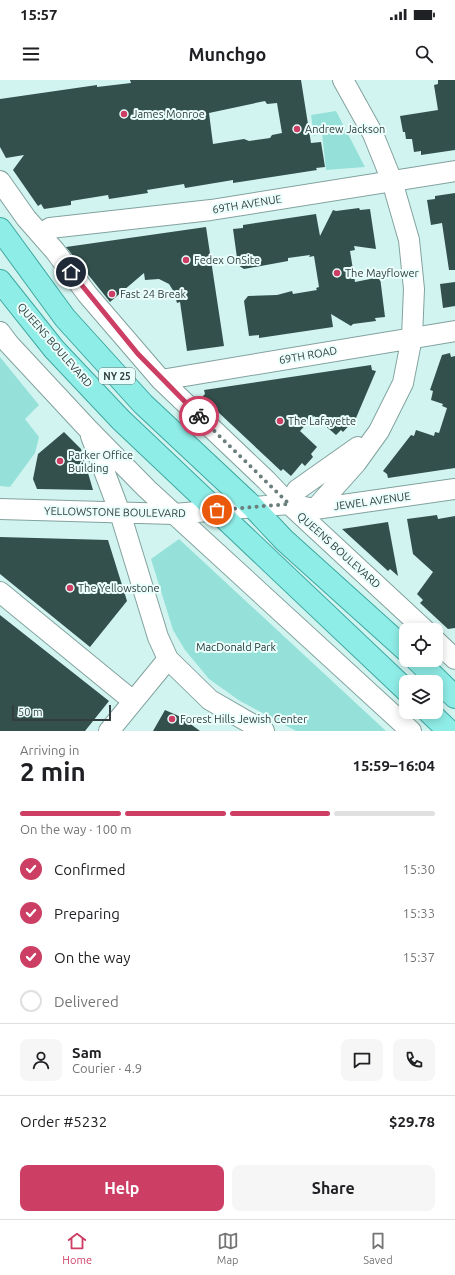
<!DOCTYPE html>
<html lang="en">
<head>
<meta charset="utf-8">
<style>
	body { margin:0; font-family:Ubuntu,sans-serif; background:#f6f6f6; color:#202124; height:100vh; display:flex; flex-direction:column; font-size:15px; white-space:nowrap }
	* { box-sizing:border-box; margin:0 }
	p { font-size:13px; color:#757577 }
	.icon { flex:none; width:22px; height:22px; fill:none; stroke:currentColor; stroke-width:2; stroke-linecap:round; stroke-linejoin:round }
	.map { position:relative; height:651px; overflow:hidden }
	.sheet { display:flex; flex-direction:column; background:#fff; flex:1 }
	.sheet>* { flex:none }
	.controls { position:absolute; left:399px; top:543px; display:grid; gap:8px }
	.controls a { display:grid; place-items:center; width:44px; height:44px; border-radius:8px; background:#fff; box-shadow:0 2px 10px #0003; font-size:20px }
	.scale { position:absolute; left:12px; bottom:10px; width:99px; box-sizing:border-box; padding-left:4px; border:2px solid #323f3e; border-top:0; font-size:11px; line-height:14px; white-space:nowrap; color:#323f3e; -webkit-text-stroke:3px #eafefc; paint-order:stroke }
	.pin { position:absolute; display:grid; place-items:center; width:34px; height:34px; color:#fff; margin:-17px; border:2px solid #fff; border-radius:50%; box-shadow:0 1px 4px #0007 }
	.courier { position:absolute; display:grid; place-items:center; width:40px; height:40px; margin:-20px; border:3px solid #cd3e65; border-radius:50%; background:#fff; color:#222; box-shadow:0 1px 5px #0007 }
	.summary em { font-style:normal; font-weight:700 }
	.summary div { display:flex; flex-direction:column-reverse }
	.summary { display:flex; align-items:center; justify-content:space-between; height:68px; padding:0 20px }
	h1 { font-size:26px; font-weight:700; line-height:30px }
	.bar { display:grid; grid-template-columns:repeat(4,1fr); gap:6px 4px; align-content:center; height:48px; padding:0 20px }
	.bar i { height:5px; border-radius:3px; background:#e0e0e0 }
	.bar .selected { background:#cd3e65 }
	.bar p { grid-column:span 4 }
	.line { display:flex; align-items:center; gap:10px; padding:0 20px; border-top:1px solid #e0e0e0 }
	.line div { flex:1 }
	.round { display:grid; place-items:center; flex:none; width:42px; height:42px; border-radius:8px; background:#f6f6f6 }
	ol { padding:0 20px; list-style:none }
	li { display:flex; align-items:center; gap:12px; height:44px }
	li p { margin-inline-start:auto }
	li .icon { padding:4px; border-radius:50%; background:#cd3e65; color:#fff; stroke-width:4 }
	li:last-child { color:#757577 }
	li i { width:22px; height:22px; border:2px solid #e0e0e0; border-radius:50% }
	.primary-button { display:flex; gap:8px; margin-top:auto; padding:8px 20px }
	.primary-button a { flex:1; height:46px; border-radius:8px; background:#cd3e65; color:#fff; font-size:16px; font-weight:700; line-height:46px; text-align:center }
	.primary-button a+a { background:#f6f6f6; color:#202124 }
	.status { display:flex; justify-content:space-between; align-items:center; height:28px; padding:0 20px; background:#fff; direction:ltr }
	.status svg { height:11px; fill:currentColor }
	header { display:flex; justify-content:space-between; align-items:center; height:52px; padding:0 20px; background:#fff; font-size:18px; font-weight:700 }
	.tabs { display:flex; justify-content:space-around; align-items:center; height:56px; border-top:1px solid #e0e0e0; background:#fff; font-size:11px; color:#757577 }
	.tabs a { display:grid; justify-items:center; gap:2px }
	.tabs .selected { color:#cd3e65 }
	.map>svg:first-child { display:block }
	.green { fill:#95e1da }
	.building { fill:#33504d; fill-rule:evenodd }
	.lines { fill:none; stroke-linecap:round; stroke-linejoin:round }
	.minor-casing { stroke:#82a29e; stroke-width:22 }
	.major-casing { stroke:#3ea8a1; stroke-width:24 }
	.minor { stroke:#fff; stroke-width:20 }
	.major { stroke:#8fede7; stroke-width:22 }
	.done { stroke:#6a7e7c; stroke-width:4; stroke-dasharray:0 7.2 }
	.route { stroke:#cd3e65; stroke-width:5 }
	.poi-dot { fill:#cd3e65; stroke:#eafefc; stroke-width:1.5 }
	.labels { text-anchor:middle; stroke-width:4; stroke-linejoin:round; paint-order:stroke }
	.shield { fill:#eafefc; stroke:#697877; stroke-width:1 }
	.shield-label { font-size:10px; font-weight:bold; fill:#323f3e }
	.poi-label { font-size:11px; fill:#323f3e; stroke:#eafefc; text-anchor:start }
	.street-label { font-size:11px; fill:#323f3e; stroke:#eafefc }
	.park-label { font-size:11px; fill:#1c312f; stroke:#eafefc }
</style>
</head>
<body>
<div class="status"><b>15:57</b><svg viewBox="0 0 49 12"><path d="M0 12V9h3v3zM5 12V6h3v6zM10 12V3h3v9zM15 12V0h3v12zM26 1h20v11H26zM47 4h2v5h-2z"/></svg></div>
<header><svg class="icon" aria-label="menu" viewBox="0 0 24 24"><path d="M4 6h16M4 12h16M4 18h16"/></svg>Munchgo<svg class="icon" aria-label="search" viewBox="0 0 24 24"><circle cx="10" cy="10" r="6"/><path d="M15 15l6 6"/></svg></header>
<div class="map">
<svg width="455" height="651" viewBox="0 0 455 651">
	<rect width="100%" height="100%" fill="#d2f4f0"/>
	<!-- green -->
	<path class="green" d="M 336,31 L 365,87 L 326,90 L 322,53 L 314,56 L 311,35 Z
		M 0,277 L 39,325 L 25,339 L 39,357 L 35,373 L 10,407 L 0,406 Z
		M 179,459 L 386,651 L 296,651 L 240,621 L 209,599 L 185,570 L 173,550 L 151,479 Z"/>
	<!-- building -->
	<path class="building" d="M 130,0 L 301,0 L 311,63 L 321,62 L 325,87 L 316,88 L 317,90 L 233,103 L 233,100 L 185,108 L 184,104 L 147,110 L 148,113 L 109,119 L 108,115 L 71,121 L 71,125 L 44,129 L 41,124 L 38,126 L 13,90 L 24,75 L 6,78 L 0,67 L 0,19 L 97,5 L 97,7 L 131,3 ZM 265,21 L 267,24 L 277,23 L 282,53 L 272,55 L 270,58 L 249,61 L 244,59 L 213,64 L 209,33 Z
		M 438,0 L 455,0 L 455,70 L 421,75 L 421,71 L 414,72 L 412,59 L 406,59 L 405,52 L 403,52 L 400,36 L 438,30 L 434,5 L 438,4 Z
		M 455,113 L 455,190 L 449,190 L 442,143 L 431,145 L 427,120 L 435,119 L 435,116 Z
		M 359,128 L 360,130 L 370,129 L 376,169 L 354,166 L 355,170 L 350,171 L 355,202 L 380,197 L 385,237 L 375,238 L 376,241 L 353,244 L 351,246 L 331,234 L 333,247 L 259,258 L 259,255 L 249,256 L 244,221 L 248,216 L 277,215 L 292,211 L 293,214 L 317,210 L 316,208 L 319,207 L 314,176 L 309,177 L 310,175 L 288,178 L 288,181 L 244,189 L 238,185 L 233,149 L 243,148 L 243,145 L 316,134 L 320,156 L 333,130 L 336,131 Z
		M 206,147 L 224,266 L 187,271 L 180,222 L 177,223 L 174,212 L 169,204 L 159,199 L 145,200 L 144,193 L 110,222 L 66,167 Z
		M 455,202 L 455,226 L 443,228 L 440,204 Z
		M 450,273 L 451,277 L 455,276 L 455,388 L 388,398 L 387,394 L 383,391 L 411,355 L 414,356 L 416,350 L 434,356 L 435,352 L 439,353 L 447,328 L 442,326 L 443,324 L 431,320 L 433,311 L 430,310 L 442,275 Z
		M 371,285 L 372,290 L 376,291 L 356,338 L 343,352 L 341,350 L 336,355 L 314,336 L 300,351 L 317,367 L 311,374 L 313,377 L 305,386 L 302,383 L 291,396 L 283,389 L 281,391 L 202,317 L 205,314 L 204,310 Z
		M 64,352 L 81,369 L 93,410 L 37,409 L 33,399 L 38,374 Z
		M 437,435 L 438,439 L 455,436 L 455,548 L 448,549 L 420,523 L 423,520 L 417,514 L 433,492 L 413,474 L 407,439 Z
		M 388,442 L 398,496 L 390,489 L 388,491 L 342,449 Z
		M 0,457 L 108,460 L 127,521 L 90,567 L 0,494 Z
		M 0,535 L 109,621 L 85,651 L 0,651 Z
		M 165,630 L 181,637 L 200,651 L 153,651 Z"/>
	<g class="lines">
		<!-- minor casing -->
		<g class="minor-casing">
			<path id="minor" d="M 0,101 L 26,138 L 55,171 L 87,214 L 161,300 L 266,400 L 289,424 L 425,550
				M 40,154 L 50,148 L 211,130 L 455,91
				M 0,252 L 9,264 L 89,350 L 147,409 L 411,651
				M 161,300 L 455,251
				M 91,356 L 120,433 L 158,557 L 168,579 L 210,620 L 264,651
				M 289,424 L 297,410 L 358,367
				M 0,429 L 174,434 L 289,424 L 315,429 L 455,409
				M 315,429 L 356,383 L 379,351 L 403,303 L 412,257 L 414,209 L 409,160 L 392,101 L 373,54 L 343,0
				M 0,512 L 133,621
				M 436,561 L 455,579
				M 109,651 L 168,579"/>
		</g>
		<!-- major casing -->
		<g class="major-casing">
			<path id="major" d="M 0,149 L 65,238 L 143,324 L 253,427 L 284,460 L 406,570
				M 0,201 L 54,269 L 121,340 L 406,610
				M 417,580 L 455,617
				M 429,632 L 449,651"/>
		</g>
		<!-- minor -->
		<use href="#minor" class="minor"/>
		<!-- major -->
		<use href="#major" class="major"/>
	</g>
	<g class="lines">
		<!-- done -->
		<path class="done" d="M 199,336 L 289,424 L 217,430"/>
		<!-- route -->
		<path class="route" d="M 71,192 L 138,274 L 199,336"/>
	</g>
	<!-- markers -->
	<g class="poi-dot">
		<circle cx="124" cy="34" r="4"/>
		<circle cx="297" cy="49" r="4"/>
		<circle cx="186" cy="180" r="4"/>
		<circle cx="337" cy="193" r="4"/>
		<circle cx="112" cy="214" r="4"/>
		<circle cx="280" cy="341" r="4"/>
		<circle cx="60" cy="381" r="4"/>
		<circle cx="70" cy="508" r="4"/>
		<circle cx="172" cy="639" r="4"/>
	</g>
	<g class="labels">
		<!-- shield labels -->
		<rect class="shield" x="99" y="288" width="36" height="16" rx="3"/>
		<g class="shield-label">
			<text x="117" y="300">NY 25</text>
		</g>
		<!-- poi labels -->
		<g class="poi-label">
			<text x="132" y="38">James Monroe</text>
			<text x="305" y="53">Andrew Jackson</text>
			<text x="194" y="184">Fedex OnSite</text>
			<text x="345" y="197">The Mayflower</text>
			<text x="120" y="218">Fast 24 Break</text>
			<text x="288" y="345">The Lafayette</text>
			<text x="68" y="379">Parker Office<tspan x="68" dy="13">Building</tspan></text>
			<text x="78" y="512">The Yellowstone</text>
			<text x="180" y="643">Forest Hills Jewish Center</text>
		</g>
		<!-- street labels -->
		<g class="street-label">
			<text transform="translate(247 124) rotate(-9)" y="4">69TH AVENUE</text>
			<text transform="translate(55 265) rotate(49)" y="4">QUEENS BOULEVARD</text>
			<text transform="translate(308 275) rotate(-10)" y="4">69TH ROAD</text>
			<text transform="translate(372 421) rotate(-8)" y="4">JEWEL AVENUE</text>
			<text transform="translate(115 432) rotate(1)" y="4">YELLOWSTONE BOULEVARD</text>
			<text transform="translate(339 470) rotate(42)" y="4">QUEENS BOULEVARD</text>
		</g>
		<!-- park labels -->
		<g class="park-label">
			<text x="236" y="571">MacDonald Park</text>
		</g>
	</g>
</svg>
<div class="controls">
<a><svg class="icon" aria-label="locate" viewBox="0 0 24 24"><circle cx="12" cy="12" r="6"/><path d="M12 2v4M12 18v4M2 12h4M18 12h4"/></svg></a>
<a><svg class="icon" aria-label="layers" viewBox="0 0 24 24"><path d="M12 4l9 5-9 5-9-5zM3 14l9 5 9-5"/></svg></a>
</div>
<div class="scale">50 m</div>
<div class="pin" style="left:217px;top:430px;background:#ea580c"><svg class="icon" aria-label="bag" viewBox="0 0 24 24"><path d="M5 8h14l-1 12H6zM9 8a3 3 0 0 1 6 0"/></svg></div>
<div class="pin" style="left:71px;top:192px;background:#1f2937"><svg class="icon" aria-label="home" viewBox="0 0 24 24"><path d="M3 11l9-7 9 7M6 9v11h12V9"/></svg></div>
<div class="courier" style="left:199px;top:336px"><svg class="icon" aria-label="bike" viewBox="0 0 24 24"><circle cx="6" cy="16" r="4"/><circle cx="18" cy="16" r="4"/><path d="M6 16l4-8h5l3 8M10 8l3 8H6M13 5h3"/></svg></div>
</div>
<section class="sheet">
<div class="summary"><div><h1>2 min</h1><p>Arriving in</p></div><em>15:59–16:04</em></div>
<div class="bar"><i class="selected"></i><i class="selected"></i><i class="selected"></i><i></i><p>On the way · 100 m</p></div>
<ol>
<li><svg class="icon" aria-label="check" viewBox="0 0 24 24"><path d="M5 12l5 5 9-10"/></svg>Confirmed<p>15:30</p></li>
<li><svg class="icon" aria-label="check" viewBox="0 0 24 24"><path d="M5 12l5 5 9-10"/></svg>Preparing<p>15:33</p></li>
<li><svg class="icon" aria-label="check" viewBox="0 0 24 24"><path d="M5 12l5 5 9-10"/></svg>On the way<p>15:37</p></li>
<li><i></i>Delivered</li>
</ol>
<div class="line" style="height:72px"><a class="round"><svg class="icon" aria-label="person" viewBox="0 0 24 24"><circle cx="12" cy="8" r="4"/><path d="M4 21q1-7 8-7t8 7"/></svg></a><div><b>Sam</b><p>Courier · 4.9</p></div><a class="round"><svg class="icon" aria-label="chat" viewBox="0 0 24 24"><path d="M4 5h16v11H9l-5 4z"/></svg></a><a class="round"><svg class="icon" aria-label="phone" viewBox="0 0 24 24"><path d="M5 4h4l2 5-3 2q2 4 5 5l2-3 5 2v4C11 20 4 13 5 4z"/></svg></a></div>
<div class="line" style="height:52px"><div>Order #5232</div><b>$29.78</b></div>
<div class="primary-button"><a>Help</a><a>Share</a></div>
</section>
<nav class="tabs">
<a class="selected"><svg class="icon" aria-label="home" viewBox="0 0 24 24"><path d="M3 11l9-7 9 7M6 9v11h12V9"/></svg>Home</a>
<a><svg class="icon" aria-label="map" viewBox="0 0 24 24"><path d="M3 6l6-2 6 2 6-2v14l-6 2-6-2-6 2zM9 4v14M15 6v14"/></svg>Map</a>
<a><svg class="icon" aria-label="saved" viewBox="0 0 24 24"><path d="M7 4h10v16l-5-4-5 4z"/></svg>Saved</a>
</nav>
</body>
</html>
